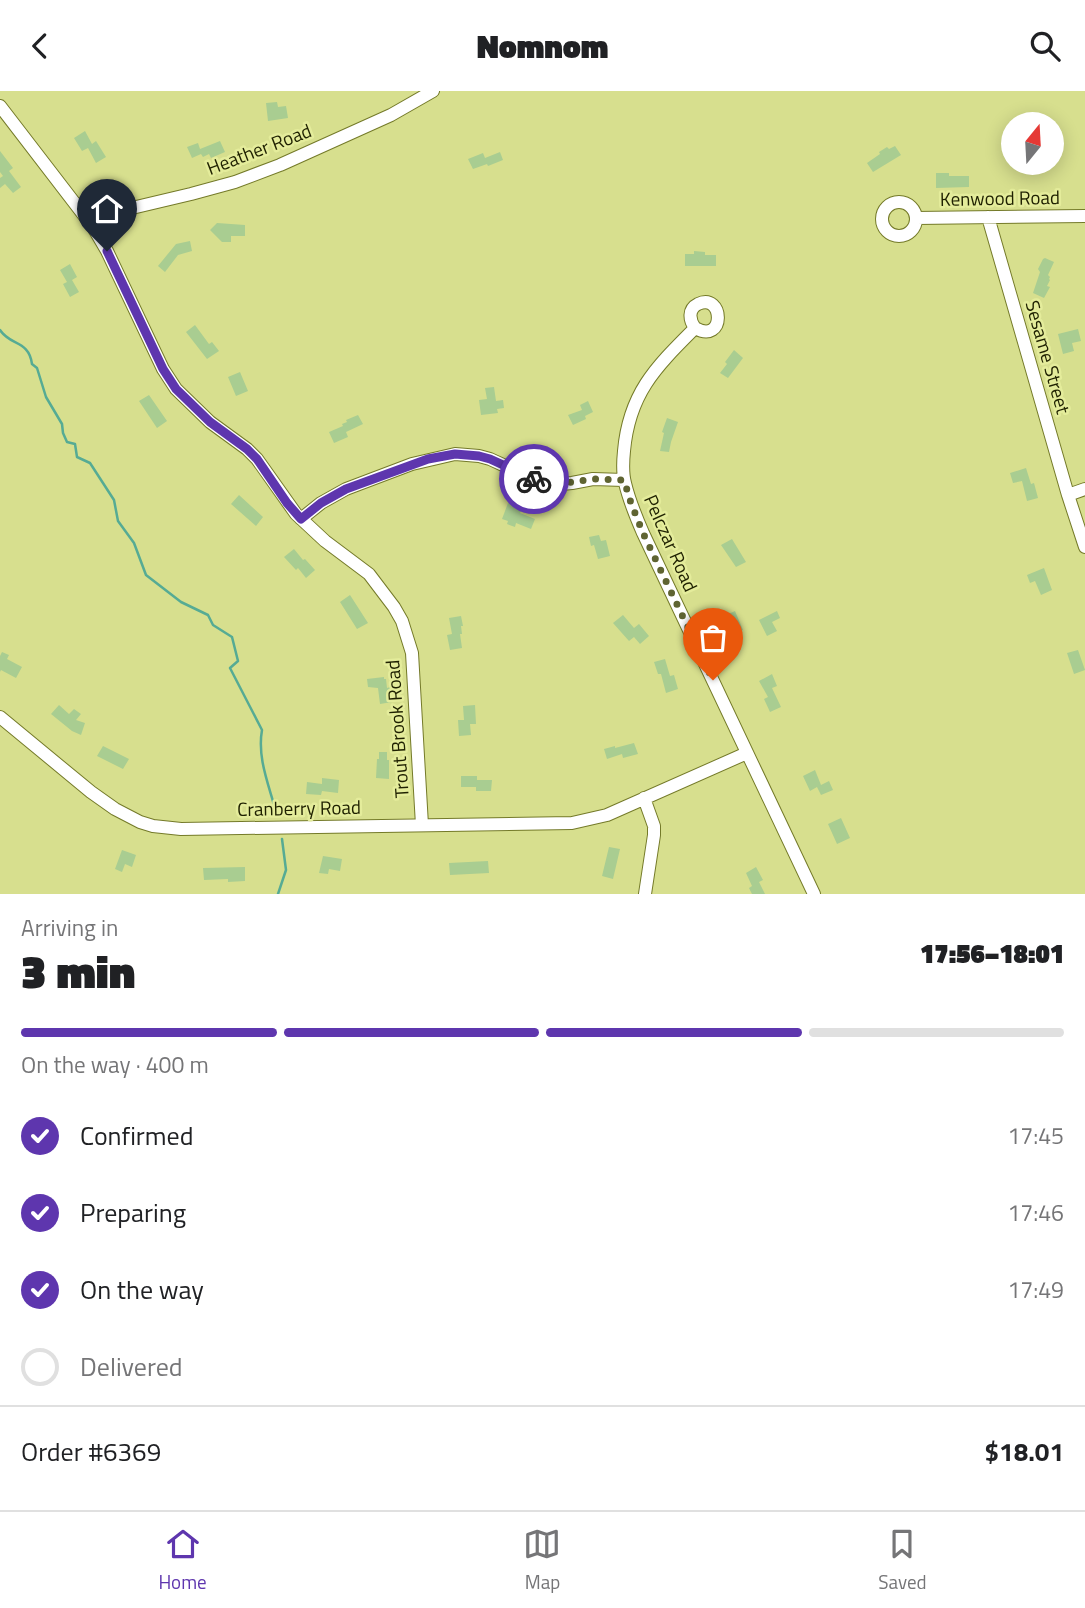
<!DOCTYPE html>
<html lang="en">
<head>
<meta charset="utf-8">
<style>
	body { margin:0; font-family:"Titillium Web",sans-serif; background:#f2f2f2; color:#202124; height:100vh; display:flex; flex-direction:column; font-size:26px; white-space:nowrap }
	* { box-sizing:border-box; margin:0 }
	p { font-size:23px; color:#757577 }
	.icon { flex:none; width:38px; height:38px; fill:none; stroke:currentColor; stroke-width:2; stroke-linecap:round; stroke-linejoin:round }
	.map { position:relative; height:803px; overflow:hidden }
	.panel { display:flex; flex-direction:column; background:#fff; flex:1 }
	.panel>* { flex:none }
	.needle { width:46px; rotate:18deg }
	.fabs { position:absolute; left:1001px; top:21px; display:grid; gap:14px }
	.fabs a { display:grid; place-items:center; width:63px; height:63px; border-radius:50%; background:#fff; box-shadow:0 4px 18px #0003; font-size:35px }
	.pin { position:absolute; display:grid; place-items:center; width:60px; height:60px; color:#fff; margin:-72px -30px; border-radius:50% 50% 50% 0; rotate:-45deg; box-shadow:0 0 7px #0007 }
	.pin .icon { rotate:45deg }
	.courier { position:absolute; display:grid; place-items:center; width:70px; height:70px; margin:-35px; border:5px solid #5e36ae; border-radius:50%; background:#fff; color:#222; box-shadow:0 2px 9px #0007 }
	.headline em { font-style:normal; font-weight:800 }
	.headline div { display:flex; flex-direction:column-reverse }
	.headline { display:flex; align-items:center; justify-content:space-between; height:119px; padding:0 21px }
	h1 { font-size:46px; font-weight:800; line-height:52px }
	.bar { display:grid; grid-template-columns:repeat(4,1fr); gap:10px 7px; align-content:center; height:84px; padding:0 21px }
	.bar i { height:9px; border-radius:5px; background:#e0e0e0 }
	.bar .on { background:#5e36ae }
	.bar p { grid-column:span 4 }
	.line { display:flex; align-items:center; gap:18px; padding:0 21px; border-top:2px solid #e0e0e0 }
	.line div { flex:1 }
	ol { padding:0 21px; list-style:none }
	li { display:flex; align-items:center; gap:21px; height:77px }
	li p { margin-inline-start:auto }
	li .icon { padding:7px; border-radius:50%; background:#5e36ae; color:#fff; stroke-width:4 }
	li:last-child { color:#757577 }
	li i { width:38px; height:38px; border:4px solid #e0e0e0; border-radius:50% }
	header { display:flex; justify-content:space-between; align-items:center; height:91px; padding:0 21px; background:#fff; font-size:32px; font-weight:800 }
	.menu { display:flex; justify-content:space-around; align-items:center; height:98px; border-top:2px solid #e0e0e0; background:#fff; font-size:19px; color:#757577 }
	.menu a { display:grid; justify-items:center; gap:4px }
	.menu .on { color:#5e36ae }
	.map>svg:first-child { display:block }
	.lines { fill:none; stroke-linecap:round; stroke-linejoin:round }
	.stream { stroke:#56ab94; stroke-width:2.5 }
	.building { fill:#a9cd91 }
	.street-casing { stroke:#747a29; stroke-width:14 }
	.street { stroke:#fff; stroke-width:12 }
	.done { stroke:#5f6432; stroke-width:7; stroke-dasharray:0 12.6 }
	.route { stroke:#5e36ae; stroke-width:9 }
	.labels { text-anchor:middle; stroke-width:5; stroke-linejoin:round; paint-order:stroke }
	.street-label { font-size:19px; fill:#1f2101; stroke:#e4ec9b }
</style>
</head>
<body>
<header><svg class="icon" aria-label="back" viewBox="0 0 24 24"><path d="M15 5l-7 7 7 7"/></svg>Nomnom<svg class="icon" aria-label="search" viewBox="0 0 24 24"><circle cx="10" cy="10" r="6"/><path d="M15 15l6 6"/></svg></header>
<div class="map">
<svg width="1085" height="803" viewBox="0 0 1085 803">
	<rect width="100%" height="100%" fill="#d7df8e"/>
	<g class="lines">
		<!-- stream -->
		<path class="stream" d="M 0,239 C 10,255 29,249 32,273 L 37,277 L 46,306 L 62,333 L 63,342 L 67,351 L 75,353 L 77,366 L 90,372 L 114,409 L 118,430 L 134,452 L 146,484 L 181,511 L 208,524 L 213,534 L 232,546 L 238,570 L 230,577 L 262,639 C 257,667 269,694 276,721
			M 278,803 L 286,779 L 282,748"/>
	</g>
	<!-- building -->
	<path class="building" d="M 277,11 L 278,16 L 286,15 L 288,27 L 268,30 L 266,12 Z
		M 85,40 L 92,53 L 96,50 L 106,66 L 96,72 L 88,57 L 82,60 L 74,47 Z
		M 220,50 L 225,61 L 211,67 L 209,63 L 203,66 L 201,63 L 192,67 L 187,56 L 198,52 L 200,58 Z
		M 895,55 L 901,64 L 873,81 L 867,72 L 880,63 L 879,61 L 887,56 L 889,58 Z
		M 0,60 L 13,77 L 9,80 L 21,96 L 13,102 L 5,93 L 0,97 L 0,87 L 3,85 L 0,81 Z
		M 500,61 L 503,69 L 488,75 L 487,73 L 473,78 L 468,68 L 483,62 L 485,67 Z
		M 936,82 L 949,82 L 949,85 L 969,85 L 969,96 L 936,97 Z
		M 217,132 L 245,134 L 245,145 L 231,145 L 231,151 L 222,151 L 210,139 Z
		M 190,150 L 192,160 L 178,164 L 165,181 L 158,175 L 176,153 Z
		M 694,160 L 705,161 L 705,164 L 716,164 L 716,175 L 685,175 L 685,163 L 694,163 Z
		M 1045,167 L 1054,171 L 1048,184 L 1050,186 L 1049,188 L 1050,189 L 1047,195 L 1050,196 L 1044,207 L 1033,202 L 1040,181 L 1038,178 L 1043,168 Z
		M 70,173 L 77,186 L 72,189 L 79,201 L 70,206 L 63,193 L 67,191 L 60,179 Z
		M 195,234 L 209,253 L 212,251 L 219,260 L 207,268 L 186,241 Z
		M 1078,238 L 1081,250 L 1072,252 L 1074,260 L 1063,263 L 1058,243 Z
		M 734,259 L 743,267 L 728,287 L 720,282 L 727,273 L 725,271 Z
		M 240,281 L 248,300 L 236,305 L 228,286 Z
		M 494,296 L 496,310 L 503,309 L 504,317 L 497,318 L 498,322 L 481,324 L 479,309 L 487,308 L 485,297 Z
		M 149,304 L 167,330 L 157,337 L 139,310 Z
		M 588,310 L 593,321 L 585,325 L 586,328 L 573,334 L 568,324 L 582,319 L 580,314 Z
		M 358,324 L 363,333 L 346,341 L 348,346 L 334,352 L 329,341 L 343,335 L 342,333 L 347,331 L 346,329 Z
		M 667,327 L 678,331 L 671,351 L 669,361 L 660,360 L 664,342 L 662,341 Z
		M 1026,377 L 1031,393 L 1034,392 L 1038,407 L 1027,410 L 1022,390 L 1013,392 L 1010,382 Z
		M 239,404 L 263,426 L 256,435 L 231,413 Z
		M 508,412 L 522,418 L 520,422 L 535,428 L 531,438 L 516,432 L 515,436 L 507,433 L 508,430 L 502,428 Z
		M 599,444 L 601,450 L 606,449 L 610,465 L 598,468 L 594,454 L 591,455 L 589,446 Z
		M 732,448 L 746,471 L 736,476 L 721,454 Z
		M 294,458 L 303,469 L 305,468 L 315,479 L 306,487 L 298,477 L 296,479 L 284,466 Z
		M 1044,477 L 1052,499 L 1041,504 L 1035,490 L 1030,492 L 1027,484 Z
		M 350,504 L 368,532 L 357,538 L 340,511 Z
		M 735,520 L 743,539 L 731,544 L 724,525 Z
		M 777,520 L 780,527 L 772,531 L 777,540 L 767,545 L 759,529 Z
		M 623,524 L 634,537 L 639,533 L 649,545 L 640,553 L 634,546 L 629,550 L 613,532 Z
		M 461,525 L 463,535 L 461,535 L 462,543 L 460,543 L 462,557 L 450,559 L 447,544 L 452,543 L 449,527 Z
		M 1078,559 L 1085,579 L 1074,583 L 1067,562 Z
		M 2,561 L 9,564 L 7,568 L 22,576 L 16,587 L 1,579 L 0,581 L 0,565 Z
		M 665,568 L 670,585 L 674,584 L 678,598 L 666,602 L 661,583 L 658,583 L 654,571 Z
		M 772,583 L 777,595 L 772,597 L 781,616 L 770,621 L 764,608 L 768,606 L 759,590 Z
		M 384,586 L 384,588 L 386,588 L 387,597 L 390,596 L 392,611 L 380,613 L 378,597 L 368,596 L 367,588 Z
		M 59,614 L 69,623 L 74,618 L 81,623 L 76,629 L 85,632 L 81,644 L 72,640 L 51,623 Z
		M 475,614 L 476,633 L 470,633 L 471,644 L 459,645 L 458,629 L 464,629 L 463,615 Z
		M 634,652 L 638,663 L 623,667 L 622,663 L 607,668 L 604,658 L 615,655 L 615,657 Z
		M 103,655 L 129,668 L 123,678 L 97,665 Z
		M 379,661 L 387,661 L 387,669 L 389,669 L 389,688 L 376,687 L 377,668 L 379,668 Z
		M 815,679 L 821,694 L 829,690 L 833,699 L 821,704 L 817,696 L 810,700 L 803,685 Z
		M 461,685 L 477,685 L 477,689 L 492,689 L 491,700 L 476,700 L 476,696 L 461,696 Z
		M 322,687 L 339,689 L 338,702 L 322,700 L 321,704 L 306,703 L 307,691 L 322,693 Z
		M 841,727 L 850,747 L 837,753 L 828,733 Z
		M 609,756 L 620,758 L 613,788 L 602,785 Z
		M 122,759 L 136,764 L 132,776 L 125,773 L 122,781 L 115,778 Z
		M 323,765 L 342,768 L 340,780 L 329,778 L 328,783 L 319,782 Z
		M 488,770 L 489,782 L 450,784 L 449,772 Z
		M 245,776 L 245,790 L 228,791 L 228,788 L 204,789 L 203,777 Z
		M 756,776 L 763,789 L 759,791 L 765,803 L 752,803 L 749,797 L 752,795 L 746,782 Z"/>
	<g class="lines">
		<!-- street casing -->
		<g class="street-casing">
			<path id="street" d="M 0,15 L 93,136 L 107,160 L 163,278 L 176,298 L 210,331 L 247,358 L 257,368 L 296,423 L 325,450 L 369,483 L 394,516 L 402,530 L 412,562 L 422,734
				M882 128a17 17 0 1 1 34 0a17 17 0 1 1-34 0Z
				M 988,126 L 1068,404 L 1085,456
				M 916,127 L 1085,125
				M 93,136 L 115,121 L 191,103 L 235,91 L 280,74 L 391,24 L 433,0
				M 695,237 C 726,254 724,201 698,213 C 688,218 689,229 695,237 C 656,276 629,302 624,360 C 623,370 622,381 625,392 C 629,409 636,426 643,442 L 814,803
				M 1068,404 L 1085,398
				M 301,428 L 321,412 L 346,398 L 412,373 L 455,363 L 479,365 L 490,368 L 529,386 L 551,394 L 572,392 L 593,388 L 624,389
				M 0,626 L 91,701 L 115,718 L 140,731 L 153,735 L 181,738 L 572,732 L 607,724 L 747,662
				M 644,707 L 654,735 L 654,744 L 645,803"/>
		</g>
		<!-- street -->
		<use href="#street" class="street"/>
	</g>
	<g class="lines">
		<!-- done -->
		<path class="done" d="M 534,388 L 551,394 L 593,388 L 624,389 L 631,412 L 643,442 L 713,589"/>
		<!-- route -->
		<path class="route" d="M 107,160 L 163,278 L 176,298 L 210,331 L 247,358 L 257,368 L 287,412 L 301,428 L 321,412 L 346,398 L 428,368 L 455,363 L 479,365 L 490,368 L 534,388"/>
	</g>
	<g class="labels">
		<!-- street labels -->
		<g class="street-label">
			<text transform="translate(259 58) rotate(-21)" y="7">Heather Road</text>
			<text transform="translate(1000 107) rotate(-1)" y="7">Kenwood Road</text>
			<text transform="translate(1048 266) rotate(74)" y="7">Sesame Street</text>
			<text transform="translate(671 452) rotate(66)" y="7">Pelczar Road</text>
			<text transform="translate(397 638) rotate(-94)" y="7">Trout Brook Road</text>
			<text transform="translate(299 717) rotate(-1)" y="7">Cranberry Road</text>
		</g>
	</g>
</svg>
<div class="fabs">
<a><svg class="needle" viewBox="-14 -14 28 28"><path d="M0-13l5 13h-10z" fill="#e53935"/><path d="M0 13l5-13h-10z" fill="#757577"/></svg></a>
</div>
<div class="pin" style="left:713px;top:589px;background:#ea580c"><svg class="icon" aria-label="bag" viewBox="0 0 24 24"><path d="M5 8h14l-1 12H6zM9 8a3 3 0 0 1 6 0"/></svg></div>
<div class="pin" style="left:107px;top:160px;background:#1f2937"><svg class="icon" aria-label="home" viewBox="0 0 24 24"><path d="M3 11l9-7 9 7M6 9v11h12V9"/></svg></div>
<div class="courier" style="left:534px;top:388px"><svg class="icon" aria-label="bike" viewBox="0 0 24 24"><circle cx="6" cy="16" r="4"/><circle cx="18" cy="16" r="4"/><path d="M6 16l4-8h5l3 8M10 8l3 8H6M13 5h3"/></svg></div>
</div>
<section class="panel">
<div class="headline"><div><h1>3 min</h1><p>Arriving in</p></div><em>17:56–18:01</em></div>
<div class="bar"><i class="on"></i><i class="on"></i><i class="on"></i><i></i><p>On the way · 400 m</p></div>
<ol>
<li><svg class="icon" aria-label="check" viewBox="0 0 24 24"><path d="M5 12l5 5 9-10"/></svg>Confirmed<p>17:45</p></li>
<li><svg class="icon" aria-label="check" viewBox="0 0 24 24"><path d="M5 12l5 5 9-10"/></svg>Preparing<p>17:46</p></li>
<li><svg class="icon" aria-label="check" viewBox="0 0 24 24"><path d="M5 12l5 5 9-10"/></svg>On the way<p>17:49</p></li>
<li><i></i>Delivered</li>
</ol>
<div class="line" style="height:91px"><div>Order #6369</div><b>$18.01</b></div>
</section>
<nav class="menu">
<a class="on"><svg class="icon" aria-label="home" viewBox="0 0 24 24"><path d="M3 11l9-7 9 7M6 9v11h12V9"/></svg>Home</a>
<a><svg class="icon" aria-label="map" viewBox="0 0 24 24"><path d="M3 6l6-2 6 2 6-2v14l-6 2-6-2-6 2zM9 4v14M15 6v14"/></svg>Map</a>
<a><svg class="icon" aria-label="saved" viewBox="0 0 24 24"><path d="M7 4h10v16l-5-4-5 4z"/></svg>Saved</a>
</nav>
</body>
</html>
